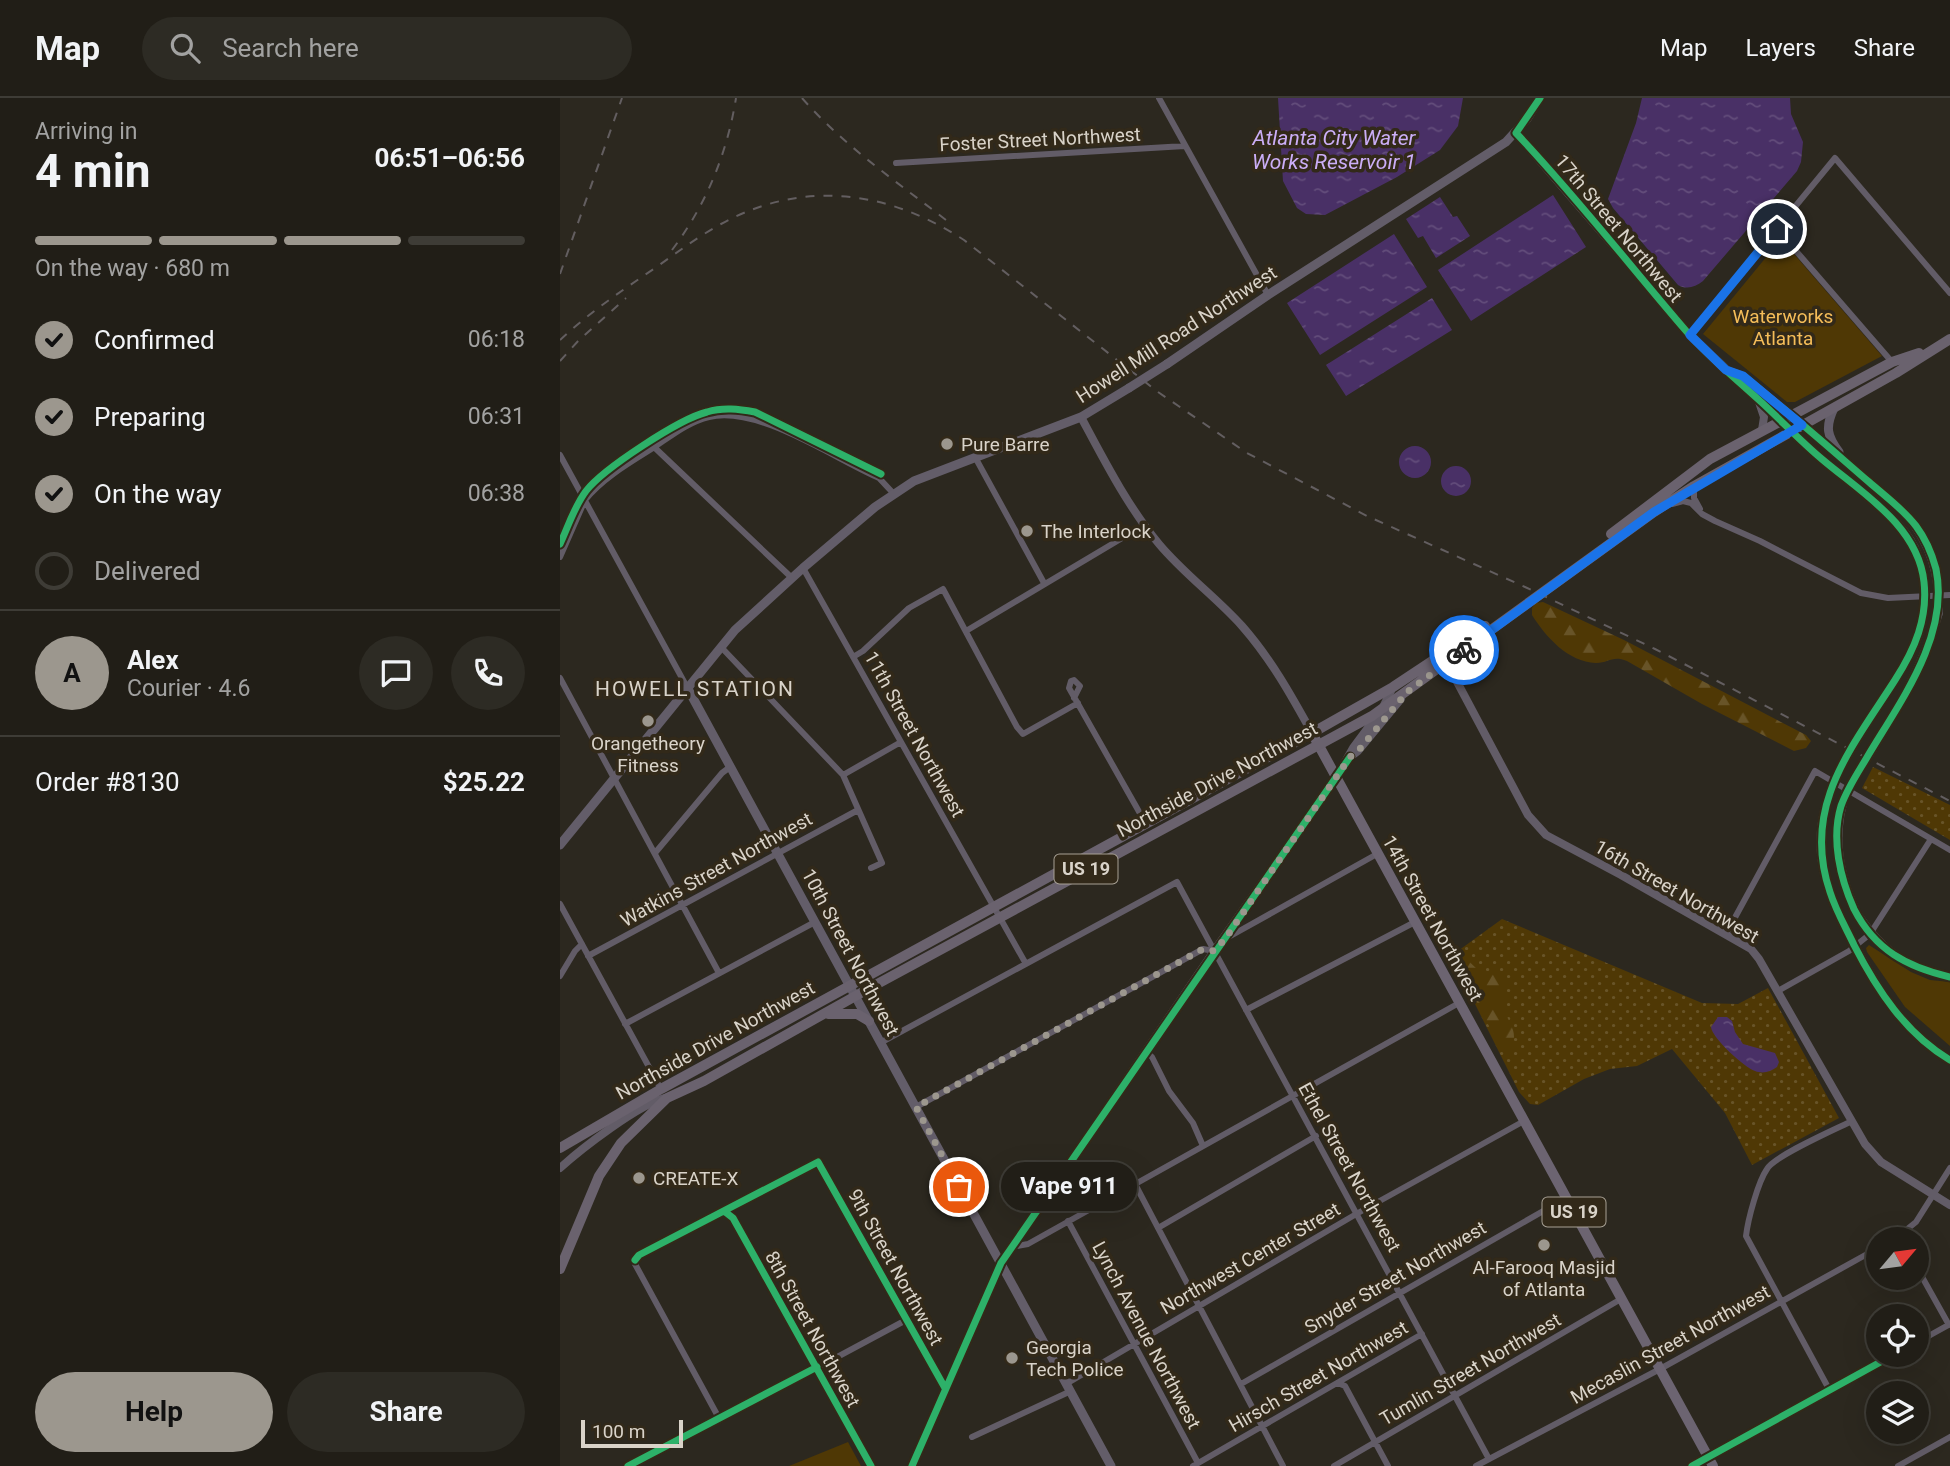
<!DOCTYPE html>
<html lang="en">
<head>
<meta charset="utf-8">
<style>
	body { margin:0; font-family:Roboto,sans-serif; background:#2d2b24; color:#f1f3f6; height:100vh; display:flex; flex-direction:column; font-size:26px; white-space:nowrap }
	* { box-sizing:border-box; margin:0 }
	p { font-size:23px; color:#a2a2a1 }
	.icon { flex:none; width:38px; height:38px; fill:none; stroke:currentColor; stroke-width:2; stroke-linecap:round; stroke-linejoin:round }
	.map { position:relative; flex:1; overflow:hidden }
	.side { display:flex; flex-direction:column; background:#211e17; width:560px }
	.side>* { flex:none }
	.needle { width:46px; rotate:61deg }
	.fabs { position:absolute; left:1306px; top:1129px; display:grid; gap:14px }
	.fabs a { display:grid; place-items:center; width:63px; height:63px; border-radius:50%; background:#211e17; box-shadow:0 7px 28px #0002,0 0 0 2px #3e3c36; font-size:35px }
	.scale { position:absolute; left:21px; bottom:18px; width:102px; box-sizing:border-box; padding-left:7px; border:4px solid #d9d3c9; border-top:0; font-size:19px; line-height:24px; white-space:nowrap; color:#d9d3c9; -webkit-text-stroke:5px #322919; paint-order:stroke }
	.pin { position:absolute; display:grid; place-items:center; width:60px; height:60px; color:#fff; margin:-30px; border:4px solid #fff; border-radius:50%; box-shadow:0 2px 7px #0007 }
	.courier { position:absolute; display:grid; place-items:center; width:70px; height:70px; margin:-35px; border:5px solid #1a73e8; border-radius:50%; background:#fff; color:#222; box-shadow:0 2px 9px #0007 }
	.bubble { position:absolute; height:49px; border-radius:24px; background:#211e17; box-shadow:0 7px 28px #0002,0 0 0 2px #3e3c36; font-size:23px; font-weight:700; line-height:49px; text-align:center }
	.overview em { font-style:normal; font-weight:700 }
	.overview div { display:flex; flex-direction:column-reverse }
	.overview { display:flex; align-items:center; justify-content:space-between; height:119px; padding:0 35px }
	h1 { font-size:46px; font-weight:700; line-height:52px }
	.bar { display:grid; grid-template-columns:repeat(4,1fr); gap:10px 7px; align-content:center; height:84px; padding:0 35px }
	.bar i { height:9px; border-radius:5px; background:#3e3c36 }
	.bar .current { background:#9c978e }
	.bar p { grid-column:span 4 }
	.line { display:flex; align-items:center; gap:18px; padding:0 35px; border-top:2px solid #3e3c36 }
	.line div { flex:1 }
	.round { display:grid; place-items:center; flex:none; width:74px; height:74px; border-radius:37px; background:#2d2b24 }
	ol { padding:0 35px; list-style:none }
	li { display:flex; align-items:center; gap:21px; height:77px }
	li p { margin-inline-start:auto }
	li .icon { padding:7px; border-radius:50%; background:#9c978e; color:#111; stroke-width:4 }
	li:last-child { color:#a2a2a1 }
	li i { width:38px; height:38px; border:4px solid #3e3c36; border-radius:50% }
	.action { display:flex; gap:14px; margin-top:auto; padding:14px 35px }
	.action a { flex:1; height:80px; border-radius:42px; background:#9c978e; color:#111; font-size:28px; font-weight:700; line-height:80px; text-align:center }
	.action a+a { background:#2d2b24; color:#f1f3f6 }
	header { display:flex; align-items:center; gap:42px; box-sizing:border-box; height:98px; padding:0 35px; background:#211e17; border-bottom:2px solid #3e3c36 }
	header strong { font-size:33px }
	nav { display:flex; gap:38px; margin-inline-start:auto; font-size:24px }
	.search { width:490px; height:63px; background:#2d2b24; display:flex; align-items:center; gap:18px; box-sizing:border-box; padding:0 24px; border-radius:38px; color:#a2a2a1; font-size:26px }
	main { display:flex; flex:1; min-height:0 }
	.map>svg:first-child { display:block }
	.grass { fill:url(#grass-dots) }
	.forest { fill:url(#forest-firs) }
	.green { fill:#4f3805 }
	.water { fill:url(#water-ripples) }
	.lines { fill:none; stroke-linecap:round; stroke-linejoin:round }
	.minor { stroke:#625c67; stroke-width:6 }
	.tertiary { stroke:#625c67; stroke-width:8 }
	.secondary { stroke:#635d69; stroke-width:9 }
	.primary { stroke:#6c6471; stroke-width:10 }
	.trunk { stroke:#6a626e; stroke-width:10 }
	.rail { stroke:#635e60; stroke-width:2; stroke-dasharray:9 9; stroke-linecap:butt }
	.secondary-bridge { stroke:#635d69; stroke-width:9 }
	.cycleway-casing { stroke:#322919; stroke-width:11 }
	.cycleway { stroke:#2db169; stroke-width:7 }
	.done { stroke:#9c978e; stroke-width:7; stroke-dasharray:0 12.6 }
	.route { stroke:#1a73e8; stroke-width:9 }
	.poi-dot { fill:#9c978e; stroke:#322919; stroke-width:2.5 }
	.labels { text-anchor:middle; stroke-width:7; stroke-linejoin:round; paint-order:stroke }
	.shield { fill:#322919; stroke:#a7a094; stroke-width:2 }
	.shield-label { font-size:18px; font-weight:bold; fill:#d9d3c9 }
	.street-label { font-size:19px; fill:#d9d3c9; stroke:#322919 }
	.park-label { font-size:19px; fill:#f5bd59; stroke:#322919 }
	.poi-label { font-size:19px; fill:#d9d3c9; stroke:#322919; text-anchor:start }
	.water-label { font-size:21px; font-style:italic; fill:#cbaef7; stroke:#322919 }
	.neighbourhood-label { font-size:21px; letter-spacing:2px; fill:#d9d3c9; stroke:#322919 }
</style>
</head>
<body>
<header>
<strong>Map</strong>
<div class="search"><svg class="icon" aria-label="search" viewBox="0 0 24 24"><circle cx="10" cy="10" r="6"/><path d="M15 15l6 6"/></svg>Search here</div>
<nav><a>Map</a><a>Layers</a><a>Share</a></nav>
</header>
<main>
<section class="side">
<div class="overview"><div><h1>4 min</h1><p>Arriving in</p></div><em>06:51–06:56</em></div>
<div class="bar"><i class="current"></i><i class="current"></i><i class="current"></i><i></i><p>On the way · 680 m</p></div>
<ol>
<li><svg class="icon" aria-label="check" viewBox="0 0 24 24"><path d="M5 12l5 5 9-10"/></svg>Confirmed<p>06:18</p></li>
<li><svg class="icon" aria-label="check" viewBox="0 0 24 24"><path d="M5 12l5 5 9-10"/></svg>Preparing<p>06:31</p></li>
<li><svg class="icon" aria-label="check" viewBox="0 0 24 24"><path d="M5 12l5 5 9-10"/></svg>On the way<p>06:38</p></li>
<li><i></i>Delivered</li>
</ol>
<div class="line" style="height:126px"><b class="round" style="background:#9c978e;color:#111">A</b><div><b>Alex</b><p>Courier · 4.6</p></div><a class="round"><svg class="icon" aria-label="chat" viewBox="0 0 24 24"><path d="M4 5h16v11H9l-5 4z"/></svg></a><a class="round"><svg class="icon" aria-label="phone" viewBox="0 0 24 24"><path d="M5 4h4l2 5-3 2q2 4 5 5l2-3 5 2v4C11 20 4 13 5 4z"/></svg></a></div>
<div class="line" style="height:91px"><div>Order #8130</div><b>$25.22</b></div>
<div class="action"><a>Help</a><a>Share</a></div>
</section>
<div class="map">
<svg width="1390" height="1368" viewBox="0 0 1390 1368">
	<defs>
		<pattern id="grass-dots" width="8" height="8" patternUnits="userSpaceOnUse" patternTransform="scale(1.75)"><rect width="8" height="8" fill="#4f3805"/><path d="M2 2h.1M6 6h.1" fill="none" stroke="#685428" stroke-width="1.8" stroke-linecap="round"/></pattern>
		<pattern id="forest-firs" width="22" height="20" patternUnits="userSpaceOnUse" patternTransform="scale(1.75)"><rect width="22" height="20" fill="#4f3805"/><path d="M5 1l3.5 6h-7zM16 11l3.5 6h-7z" fill="#685428"/></pattern>
		<pattern id="water-ripples" width="26" height="14" patternUnits="userSpaceOnUse" patternTransform="scale(1.75)"><rect width="26" height="14" fill="#493066"/><path d="M2 4q2-2 4 0t4 0M15 11q2-2 4 0t4 0" fill="none" stroke="#634d7b"/></pattern>
	</defs>
	<rect width="100%" height="100%" fill="#2c281f"/>
	<!-- grass -->
	<path class="grass" d="M 1313,669 L 1390,707 L 1390,742 L 1302,690 Z
		M 942,821 L 1142,905 L 1178,906 L 1208,890 L 1279,1020 L 1192,1067 L 1165,1015 L 1112,951 L 1077,968 L 1050,971 L 1024,981 L 978,1007 L 970,1006 L 959,994 L 891,858 Z"/>
	<!-- forest -->
	<path class="forest" d="M 983,504 L 1064,542 L 1246,637 L 1251,643 L 1246,650 L 1234,653 L 1142,606 L 1067,563 C 1052,557 1049,565 1036,565 C 1008,564 986,539 972,517 L 972,510 L 976,505 Z
		M 897,852 L 918,872 L 940,878 L 948,888 C 946,895 942,904 944,911 C 949,927 958,931 952,950 L 944,951 L 938,945 L 890,854 Z"/>
	<!-- green -->
	<path class="green" d="M 1221,141 L 1322,258 L 1235,304 L 1227,304 L 1143,236 Z
		M 1309,847 L 1351,874 L 1370,882 L 1390,884 L 1390,948 L 1345,909 L 1307,854 L 1306,850 Z
		M 288,1344 L 301,1368 L 229,1368 Z"/>
	<!-- water -->
	<path class="water" d="M 718,0 L 903,0 L 898,28 L 880,52 L 837,79 L 765,117 L 746,116 L 737,110 L 723,83 Z
		M 1082,0 L 1230,0 L 1231,16 L 1243,44 L 1241,64 L 1237,73 L 1143,183 C 1135,189 1127,192 1118,187 L 1053,110 L 1048,101 L 1076,25 Z
		M 993,97 L 1026,149 L 911,223 L 878,172 Z
		M 880,99 L 893,119 L 897,118 L 910,138 L 876,160 L 863,138 L 858,140 L 846,121 Z
		M 834,136 L 867,189 L 760,257 L 727,205 Z
		M 872,200 L 892,232 L 786,298 L 766,267 Z
		M839 364a16 16 0 1 1 32 0a16 16 0 1 1-32 0Z
		M881 383a15 15 0 1 1 30 0a15 15 0 1 1-30 0Z
		M 1158,919 L 1167,919 L 1172,923 L 1175,934 L 1183,946 L 1215,955 L 1219,964 L 1217,969 C 1210,974 1203,976 1195,973 C 1184,969 1152,940 1151,929 Z"/>
	<g class="lines">
		<!-- minor -->
		<path class="minor" d="M 599,0 L 708,197
			M 336,65 L 625,48
			M 1217,131 L 1332,264
			M 1130,237 L 1275,60 L 1390,195
			M 94,349 L 232,480
			M 0,357 L 128,591
			M 415,359 L 484,485
			M 1134,388 L 1134,400 L 1140,411
			M 1112,406 L 1123,403 L 1131,405 L 1142,416 L 1155,423 L 1200,443 L 1301,495 L 1328,500 L 1390,497
			M 0,459 L 25,402 C 43,380 69,365 93,350 C 111,338 128,324 149,319 C 198,307 273,360 319,380 L 333,395
			M 243,470 L 466,866
			M 406,533 L 584,427
			M 161,549 L 283,677 L 322,765 L 311,770
			M 293,559 L 303,553 L 349,510 L 383,491 L 457,629 L 463,636 L 518,605
			M 0,580 L 159,875
			M 514,600 L 520,588 L 514,582 L 511,583 L 509,590 L 586,726
			M 283,677 L 341,644
			M 95,755 L 162,675 L 170,669
			M 0,806 L 101,991
			M 1166,836 L 1255,673 L 1390,752
			M 665,841 L 817,756
			M 28,858 L 298,712
			M 0,878 L 15,853 L 22,846
			M 1218,893 L 1289,853 L 1310,836 L 1371,741
			M 686,912 L 855,824
			M 65,926 L 255,824
			M 320,945 L 617,784 L 929,1361
			M 586,954 L 592,959 L 609,993 L 633,1025 L 643,1048
			M 356,1009 L 643,851 L 654,853
			M 575,1086 L 723,1368
			M 164,1113 L 173,1120 L 311,1368
			M 508,1123 L 638,1365
			M 598,1130 L 756,1038
			M 1335,1141 L 1356,1124 L 1390,1070
			M 452,1149 L 468,1146 L 899,905
			M 1356,1168 L 1389,1227
			M 1356,1245 L 1390,1226
			M 778,1285 L 785,1288 L 828,1368
			M 506,1286 L 798,1115 L 964,1023
			M 681,1286 L 1006,1100
			M 1270,1293 L 1186,1138 C 1188,1121 1198,1084 1207,1071 C 1214,1058 1276,1031 1292,1023
			M 160,1322 L 75,1166 L 79,1157 L 256,1064 L 260,1065 L 385,1290
			M 412,1339 L 511,1293
			M 68,1368 L 156,1324 L 348,1221
			M 633,1368 L 862,1236
			M 774,1368 L 1061,1201
			M 916,1368 L 1100,1271 L 1318,1150
			M 1132,1368 L 1335,1256
			M 1338,1368 L 1390,1339"/>
		<!-- tertiary -->
		<path class="tertiary" d="M 956,35 L 1130,237 L 1221,322
			M 1169,273 L 1183,278 L 1231,317
			M 1199,304 L 1204,319 L 1202,332
			M 521,319 C 544,362 568,409 599,446 C 624,476 656,499 682,528 C 711,561 731,597 752,635
			M 887,565 L 968,717 L 986,737 L 1061,777 L 1191,851 L 1199,861 L 1305,1046 L 1321,1064 L 1390,1107
			M 790,659 L 798,653 L 841,601
			M 0,1070 C 21,1051 79,1006 105,1000
			M 352,1368 L 441,1165 L 654,853 L 776,680 L 793,650 L 822,611 L 833,589"/>
		<!-- secondary -->
		<path class="secondary" d="M 607,266 L 708,197 L 946,44 L 967,21 L 980,0
			M 1274,310 C 1265,329 1267,338 1279,354
			M 1231,317 L 1345,415 C 1371,445 1381,477 1378,516
			M 1221,322 C 1245,349 1274,371 1302,394 C 1321,410 1342,426 1354,449 C 1364,470 1367,495 1363,518
			M 128,591 L 551,1368
			M 0,747 L 175,532 L 243,470 L 315,409 L 354,383 L 521,319 L 569,290
			M 1297,816 C 1323,855 1345,868 1390,879
			M 1282,823 C 1309,876 1337,931 1390,962"/>
		<!-- primary -->
		<path class="primary" d="M 752,635 L 1153,1368"/>
		<!-- trunk -->
		<path class="trunk" d="M 1051,436 L 1150,361 L 1332,264 L 1359,255
			M 268,916 L 297,916 L 309,923
			M 0,1050 L 101,991 L 752,635 L 833,589 L 925,528
			M 0,1171 L 39,1078 L 61,1045 L 107,1000 L 144,983 L 308,891 L 812,618 L 1094,414 L 1134,388 L 1336,275 L 1390,241"/>
		<!-- rail -->
		<path class="rail" d="M 242,0 C 284,48 337,84 386,122
			M 112,152 C 146,107 167,56 176,0
			M 0,176 L 62,0
			M 0,242 C 30,214 64,191 98,168 C 119,153 139,138 161,126 C 243,81 327,92 404,142 L 598,294 L 687,355 L 807,418 L 965,489 L 1095,551 L 1390,703
			M 0,263 L 19,242 L 66,200"/>
		<!-- secondary-bridge -->
		<path class="secondary-bridge" d="M 569,290 L 607,266
			M 1297,816 C 1278,777 1271,736 1286,694 C 1320,637 1361,581 1378,516
			M 1282,823 C 1233,726 1278,671 1329,591 C 1344,568 1359,545 1363,518"/>
		<!-- cycleway casing -->
		<g class="cycleway-casing">
			<path id="cycleway" d="M 980,0 L 956,35 C 1016,98 1070,168 1127,234 C 1149,259 1175,280 1199,302 C 1221,322 1240,343 1263,362 C 1302,395 1358,428 1364,484 C 1368,520 1355,551 1335,582 C 1291,651 1241,708 1270,794 C 1276,813 1286,830 1294,847 C 1317,892 1346,936 1390,962
				M 1220,308 C 1251,333 1280,359 1309,384 C 1325,398 1343,411 1356,428 C 1365,440 1372,456 1376,471 C 1390,539 1339,605 1306,661 C 1297,676 1287,691 1281,708 C 1271,741 1280,780 1294,811 C 1315,852 1347,869 1390,879
				M 0,446 C 8,429 14,409 26,393 C 43,371 119,321 147,314 C 163,309 179,311 195,314 L 321,376
				M 164,1113 L 173,1120 L 311,1368
				M 75,1162 L 79,1157 L 258,1064 L 385,1290
				M 68,1368 L 257,1269
				M 352,1368 L 441,1165 L 790,659
				M 1132,1368 L 1335,1256"/>
		</g>
		<!-- cycleway -->
		<use href="#cycleway" class="cycleway"/>
	</g>
	<g class="lines">
		<!-- done -->
		<path class="done" d="M 399,1089 L 356,1009 L 643,851 L 654,853 L 665,841 L 790,659 L 798,653 L 847,594 L 904,552"/>
		<!-- route -->
		<path class="route" d="M 904,552 L 1094,414 L 1242,327 L 1183,278 L 1166,272 L 1130,237 L 1217,131"/>
	</g>
	<!-- markers -->
	<g class="poi-dot">
		<circle cx="387" cy="346" r="7"/>
		<circle cx="467" cy="433" r="7"/>
		<circle cx="88" cy="623" r="7"/>
		<circle cx="79" cy="1080" r="7"/>
		<circle cx="984" cy="1147" r="7"/>
		<circle cx="452" cy="1260" r="7"/>
	</g>
	<g class="labels">
		<!-- shield labels -->
		<g class="shield">
			<rect x="494.5" y="756.5" width="63" height="29" rx="5"/>
			<rect x="982.5" y="1099.5" width="63" height="29" rx="5"/>
		</g>
		<g class="shield-label">
			<text x="526" y="777">US 19</text>
			<text x="1014" y="1120">US 19</text>
		</g>
		<!-- street labels -->
		<g class="street-label">
			<text transform="translate(480 41) rotate(-3)" y="7">Foster Street Northwest</text>
			<text transform="translate(1059 130) rotate(50)" y="7">17th Street Northwest</text>
			<text transform="translate(616 236) rotate(-33)" y="7">Howell Mill Road Northwest</text>
			<text transform="translate(355 636) rotate(61)" y="7">11th Street Northwest</text>
			<text transform="translate(657 681) rotate(-28)" y="7">Northside Drive Northwest</text>
			<text transform="translate(156 771) rotate(-29)" y="7">Watkins Street Northwest</text>
			<text transform="translate(1117 793) rotate(30)" y="7">16th Street Northwest</text>
			<text transform="translate(873 820) rotate(61)" y="7">14th Street Northwest</text>
			<text transform="translate(291 854) rotate(62)" y="7">10th Street Northwest</text>
			<text transform="translate(155 942) rotate(-29)" y="7">Northside Drive Northwest</text>
			<text transform="translate(790 1069) rotate(61)" y="7">Ethel Street Northwest</text>
			<text transform="translate(690 1160) rotate(-30)" y="7">Northwest Center Street</text>
			<text transform="translate(336 1169) rotate(61)" y="7">9th Street Northwest</text>
			<text transform="translate(835 1179) rotate(-30)" y="7">Snyder Street Northwest</text>
			<text transform="translate(253 1231) rotate(61)" y="7">8th Street Northwest</text>
			<text transform="translate(587 1237) rotate(62)" y="7">Lynch Avenue Northwest</text>
			<text transform="translate(1110 1246) rotate(-29)" y="7">Mecaslin Street Northwest</text>
			<text transform="translate(910 1271) rotate(-30)" y="7">Tumlin Street Northwest</text>
			<text transform="translate(758 1278) rotate(-30)" y="7">Hirsch Street Northwest</text>
		</g>
		<!-- park labels -->
		<g class="park-label">
			<text x="1223" y="225">Waterworks<tspan x="1223" dy="22">Atlanta</tspan></text>
		</g>
		<!-- poi labels -->
		<g class="poi-label">
			<text x="401" y="353">Pure Barre</text>
			<text x="481" y="440">The Interlock</text>
			<text x="88" y="652" text-anchor="middle">Orangetheory<tspan x="88" dy="22">Fitness</tspan></text>
			<text x="93" y="1087">CREATE-X</text>
			<text x="984" y="1176" text-anchor="middle">Al-Farooq Masjid<tspan x="984" dy="22">of Atlanta</tspan></text>
			<text x="466" y="1256">Georgia<tspan x="466" dy="22">Tech Police</tspan></text>
		</g>
		<!-- water labels -->
		<g class="water-label">
			<text x="774" y="47">Atlanta City Water<tspan x="774" dy="24">Works Reservoir 1</tspan></text>
		</g>
		<!-- neighbourhood labels -->
		<g class="neighbourhood-label">
			<text x="135" y="598">HOWELL STATION</text>
		</g>
	</g>
</svg>
<div class="fabs">
<a><svg class="needle" viewBox="-14 -14 28 28"><path d="M0-13l5 13h-10z" fill="#e53935"/><path d="M0 13l5-13h-10z" fill="#a2a2a1"/></svg></a>
<a><svg class="icon" aria-label="locate" viewBox="0 0 24 24"><circle cx="12" cy="12" r="6"/><path d="M12 2v4M12 18v4M2 12h4M18 12h4"/></svg></a>
<a><svg class="icon" aria-label="layers" viewBox="0 0 24 24"><path d="M12 4l9 5-9 5-9-5zM3 14l9 5 9-5"/></svg></a>
</div>
<div class="scale">100 m</div>
<div class="pin" style="left:399px;top:1089px;background:#ea580c"><svg class="icon" aria-label="bag" viewBox="0 0 24 24"><path d="M5 8h14l-1 12H6zM9 8a3 3 0 0 1 6 0"/></svg></div>
<div class="pin" style="left:1217px;top:131px;background:#1f2937"><svg class="icon" aria-label="home" viewBox="0 0 24 24"><path d="M3 11l9-7 9 7M6 9v11h12V9"/></svg></div>
<div class="courier" style="left:904px;top:552px"><svg class="icon" aria-label="bike" viewBox="0 0 24 24"><circle cx="6" cy="16" r="4"/><circle cx="18" cy="16" r="4"/><path d="M6 16l4-8h5l3 8M10 8l3 8H6M13 5h3"/></svg></div>
<div class="bubble" style="left:441px;top:1064px;width:136px">Vape 911</div>
</div>
</main>
</body>
</html>
